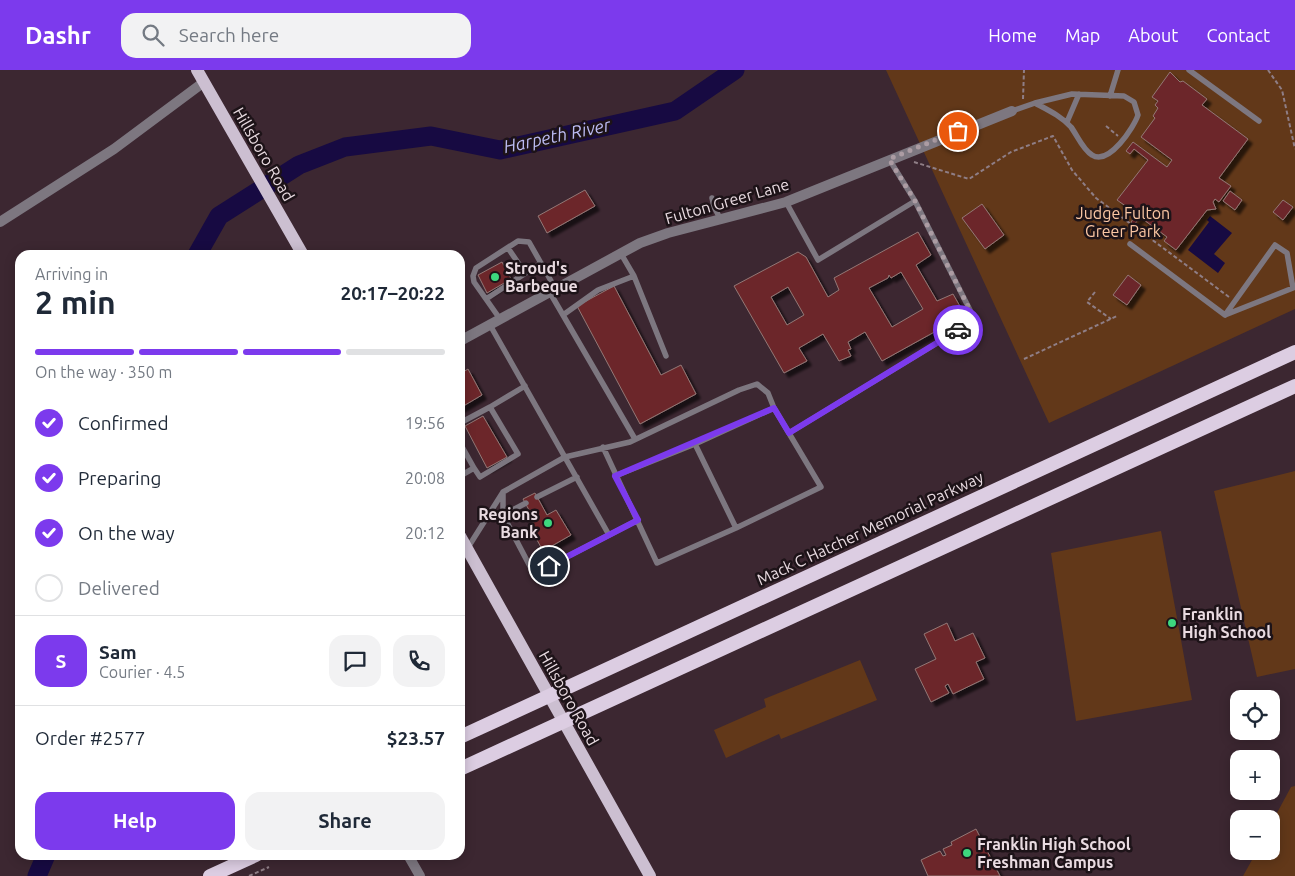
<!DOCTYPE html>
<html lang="en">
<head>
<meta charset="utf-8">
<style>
	body { margin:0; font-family:Ubuntu,sans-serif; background:#f2f2f3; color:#1f2937; height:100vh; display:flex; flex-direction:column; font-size:19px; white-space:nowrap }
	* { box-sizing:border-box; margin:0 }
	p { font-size:16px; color:#747a83 }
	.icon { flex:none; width:28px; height:28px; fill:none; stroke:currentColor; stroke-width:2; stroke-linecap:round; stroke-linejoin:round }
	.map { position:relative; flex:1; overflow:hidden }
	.side { position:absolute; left:15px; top:180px; width:450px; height:610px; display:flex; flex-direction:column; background:#fff; border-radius:15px; box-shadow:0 2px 12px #0003 }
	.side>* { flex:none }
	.controls { position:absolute; left:1230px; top:620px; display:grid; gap:10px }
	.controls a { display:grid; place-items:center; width:50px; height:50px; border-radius:10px; background:#fff; box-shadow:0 2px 12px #0003; font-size:25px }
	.pin { position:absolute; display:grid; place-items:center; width:42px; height:42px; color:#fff; margin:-21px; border:2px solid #fff; border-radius:50%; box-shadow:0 1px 5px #0007 }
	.courier { position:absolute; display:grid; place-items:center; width:50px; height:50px; margin:-25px; border:4px solid #7c3aed; border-radius:50%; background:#fff; color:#222; box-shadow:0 1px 6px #0007 }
	.headline em { font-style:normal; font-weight:700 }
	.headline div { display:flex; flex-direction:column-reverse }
	.headline { display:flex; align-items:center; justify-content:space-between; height:85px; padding:0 20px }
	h1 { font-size:32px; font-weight:700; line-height:38px }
	.bar { display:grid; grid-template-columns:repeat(4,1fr); gap:8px 5px; align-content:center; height:60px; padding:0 20px }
	.bar i { height:6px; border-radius:4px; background:#e0e1e3 }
	.bar .current { background:#7c3aed }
	.bar p { grid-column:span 4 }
	.line { display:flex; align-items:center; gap:12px; padding:0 20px; border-top:1px solid #e0e1e3 }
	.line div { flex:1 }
	.round { display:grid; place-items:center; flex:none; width:52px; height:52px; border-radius:15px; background:#f2f2f3 }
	ol { padding:0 20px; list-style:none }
	li { display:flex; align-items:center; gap:15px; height:55px }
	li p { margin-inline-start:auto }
	li .icon { padding:5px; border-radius:50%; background:#7c3aed; color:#fff; stroke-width:4 }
	li:last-child { color:#747a83 }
	li i { width:28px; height:28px; border:2px solid #e0e1e3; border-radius:50% }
	.action { display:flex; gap:10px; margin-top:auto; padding:10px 20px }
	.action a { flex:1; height:58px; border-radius:15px; background:#7c3aed; color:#fff; font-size:20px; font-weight:700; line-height:58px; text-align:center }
	.action a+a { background:#f2f2f3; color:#1f2937 }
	header { display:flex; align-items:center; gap:30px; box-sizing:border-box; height:70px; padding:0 25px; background:#7c3aed; color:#fff }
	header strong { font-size:24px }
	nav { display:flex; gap:28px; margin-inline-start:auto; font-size:18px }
	.search { width:350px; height:45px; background:#f2f2f3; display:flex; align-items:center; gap:12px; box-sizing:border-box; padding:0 18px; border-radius:15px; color:#747a83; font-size:19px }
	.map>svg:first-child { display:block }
	.green { fill:#623819 }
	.water { fill:#170a42 }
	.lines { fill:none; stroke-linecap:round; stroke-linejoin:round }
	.river { stroke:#170a42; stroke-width:19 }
	.building { fill:#6c2829; stroke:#937776; fill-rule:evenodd; filter:url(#shadow) }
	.path { stroke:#8f7e86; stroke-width:2; stroke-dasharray:4 2.5; stroke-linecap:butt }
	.service { stroke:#7d7780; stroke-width:5.5 }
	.minor { stroke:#7d7780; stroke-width:10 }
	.primary { stroke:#ccbfd1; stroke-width:12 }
	.trunk { stroke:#dccde2; stroke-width:14 }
	.done { stroke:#ac9ca3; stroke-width:5; stroke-dasharray:0 9 }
	.route { stroke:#7c3aed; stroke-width:6 }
	.poi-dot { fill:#3dd77e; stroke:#1d1318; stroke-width:2 }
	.labels { text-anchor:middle; stroke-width:5; stroke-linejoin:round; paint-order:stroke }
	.street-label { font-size:16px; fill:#e9dbe1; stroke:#1d1318 }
	.park-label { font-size:16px; fill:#fbc6a3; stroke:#1d1318 }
	.poi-label { font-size:16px; font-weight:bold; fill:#e9dbe1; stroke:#1d1318; text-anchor:start }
	.water-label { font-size:18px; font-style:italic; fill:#bbbbf2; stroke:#1d1318 }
</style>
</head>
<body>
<header>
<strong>Dashr</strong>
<div class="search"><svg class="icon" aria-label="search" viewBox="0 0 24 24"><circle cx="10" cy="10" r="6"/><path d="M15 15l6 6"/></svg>Search here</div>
<nav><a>Home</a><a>Map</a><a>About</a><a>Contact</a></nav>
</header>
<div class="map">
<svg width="1295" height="806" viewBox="0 0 1295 806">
	<defs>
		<filter id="shadow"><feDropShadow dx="4.5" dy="4.5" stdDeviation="1" flood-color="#0009"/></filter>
	</defs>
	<rect width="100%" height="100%" fill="#3c2731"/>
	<!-- green -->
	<path class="green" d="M 886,0 L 1295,0 L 1295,239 L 1049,353 Z
		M 1295,401 L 1295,599 L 1257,607 L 1214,421 Z
		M 1161,461 L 1192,630 L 1076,651 L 1051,483 Z
		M 860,590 L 877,630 L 781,669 L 779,664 L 726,688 L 714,660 L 766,637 L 764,629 Z
		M 1295,716 L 1295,806 L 1243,806 L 1257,781 L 1271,781 L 1271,754 L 1291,717 Z"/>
	<!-- water -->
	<path class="water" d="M 1210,146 L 1232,163 L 1214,184 L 1225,193 L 1218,203 L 1188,180 L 1209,152 L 1207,150 Z"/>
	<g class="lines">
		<!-- river -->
		<path class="river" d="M 197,185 L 219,146 L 299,95 L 345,77 L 431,66 L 500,80 L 675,41 L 735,0
			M 37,806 L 46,785"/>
	</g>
	<!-- building -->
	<path class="building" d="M 1170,2 L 1180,12 L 1183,11 L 1207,29 L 1202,35 L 1248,69 L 1219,108 L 1231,116 L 1219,132 L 1215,129 L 1213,132 L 1216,139 L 1207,140 L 1176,180 L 1164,171 L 1167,167 L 1140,147 L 1134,155 L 1131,152 L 1137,144 L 1117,130 L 1148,90 L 1134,79 L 1130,84 L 1126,81 L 1133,72 L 1167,97 L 1172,90 L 1141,67 L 1155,48 L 1153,46 L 1158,38 L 1155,35 L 1158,31 L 1152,27 Z
		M 585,120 L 595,136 L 547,163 L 538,146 Z
		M 1230,121 L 1242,130 L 1235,140 L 1223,131 Z
		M 1283,130 L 1293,137 L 1283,150 L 1273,142 Z
		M 982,134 L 1004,165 L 985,179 L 962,148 Z
		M 918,162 L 931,185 L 916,195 L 937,231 L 953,224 L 965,245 L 882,291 L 865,262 L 848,272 L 851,279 L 848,280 L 851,286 L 839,291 L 823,264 L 799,278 L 807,291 L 784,303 L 734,216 L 798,182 L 806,187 L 828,227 L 839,220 L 834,208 ZM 901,202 L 923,239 L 892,257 L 869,218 L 888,208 L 889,205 L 891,208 ZM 788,217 L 804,245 L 787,255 L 771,227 Z
		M 502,192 L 511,209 L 487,223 L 478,205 Z
		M 1128,205 L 1141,215 L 1127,235 L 1113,225 Z
		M 614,216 L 661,305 L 681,295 L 696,324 L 640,354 L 577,236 Z
		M 468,299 L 482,325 L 460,338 L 460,304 Z
		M 483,346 L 507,387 L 487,398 L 465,356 Z
		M 535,423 L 547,445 L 556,440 L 571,465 L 543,481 L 529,455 L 535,451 L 523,429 Z
		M 947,553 L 955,571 L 973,563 L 985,588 L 976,592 L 984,609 L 953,624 L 948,614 L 945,616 L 949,623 L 931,632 L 915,599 L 936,589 L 924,564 Z
		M 976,759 L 1000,806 L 928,806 L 921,790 L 940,781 L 943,786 L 946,785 L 943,779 L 952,775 L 951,772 Z"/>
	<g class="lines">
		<!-- path -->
		<path class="path" d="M 1268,0 L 1282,20 L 1295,79
			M 1023,29 L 1024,0
			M 1106,56 L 1118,66
			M 914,92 L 969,109 L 1011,82 L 1053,66 L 1072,100 L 1096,128 L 1229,227
			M 1095,222 L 1087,232 L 1111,249
			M 1024,289 L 1117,246
			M 249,806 L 269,797"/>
		<!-- service -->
		<path class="service" d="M 1189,0 L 1259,51
			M 1110,26 L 1118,0
			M 1012,41 L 1035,33 C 1048,40 1061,46 1071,57 C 1077,65 1083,80 1092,85 C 1109,96 1134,57 1138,45 L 1134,32 L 1124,26 L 1072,24 L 1035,33
			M 1067,52 L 1079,24
			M 712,128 L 714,137 L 721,150
			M 786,132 L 818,190 L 915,131
			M 1130,174 L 1225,245 L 1275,175 L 1287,183 L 1293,218 L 1225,245
			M 508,178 L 525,203
			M 620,182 L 634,206 L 666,286
			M 549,221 L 635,369
			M 486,229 L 541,193
			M 563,245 L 598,220 L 634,206
			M 500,249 L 474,212 L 473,206 L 476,198 L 518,171 L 529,172 L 555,218
			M 490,255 L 609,465 L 534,504 L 503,445 L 503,422
			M 460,353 L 490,337
			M 789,363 L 975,250 L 915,131 L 889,89
			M 460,373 L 474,398
			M 460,406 L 474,398 L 480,407 L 518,384 L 490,337 L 525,316
			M 615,406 L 695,374
			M 537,427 L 577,407
			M 503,445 L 526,433
			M 736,458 L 821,417 L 774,338
			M 609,465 L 638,450
			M 467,479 L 503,422 L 565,387 L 630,372 L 739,320 L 757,314 L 768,323 L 774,338 L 695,374 L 736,458 L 657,493 L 603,377"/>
		<!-- minor -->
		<path class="minor" d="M 0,152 L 114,79 L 204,12
			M 460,271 L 640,173 L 668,163 L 786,132 L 1012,41
			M 408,785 L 420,806"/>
		<!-- primary -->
		<path class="primary" d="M 197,0 L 303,185
			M 460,466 L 650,806"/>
		<!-- trunk -->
		<path class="trunk" d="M 460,667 L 1295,282
			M 460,699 L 1295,316
			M 210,806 L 256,785"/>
	</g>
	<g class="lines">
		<!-- done -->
		<path class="done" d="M 958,260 L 975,250 L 915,131 L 889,89 L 958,61"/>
		<!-- route -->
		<path class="route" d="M 549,496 L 638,450 L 615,406 L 774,338 L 789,363 L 958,260"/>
	</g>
	<!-- markers -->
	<g class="poi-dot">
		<circle cx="495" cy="207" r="5"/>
		<circle cx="548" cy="453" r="5"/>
		<circle cx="1172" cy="553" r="5"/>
		<circle cx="967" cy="783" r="5"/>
	</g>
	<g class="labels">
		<!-- street labels -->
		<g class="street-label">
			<text transform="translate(264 84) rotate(60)" y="6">Hillsboro Road</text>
			<text transform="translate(727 131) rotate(-16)" y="6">Fulton Greer Lane</text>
			<text transform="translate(870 458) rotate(-25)" y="6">Mack C Hatcher Memorial Parkway</text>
			<text transform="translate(569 628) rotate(61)" y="6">Hillsboro Road</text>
		</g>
		<!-- park labels -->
		<g class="park-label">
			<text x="1123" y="149">Judge Fulton<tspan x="1123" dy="18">Greer Park</tspan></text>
		</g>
		<!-- poi labels -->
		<g class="poi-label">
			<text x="505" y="204">Stroud's<tspan x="505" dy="18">Barbeque</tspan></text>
			<text x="538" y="450" text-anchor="end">Regions<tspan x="538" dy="18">Bank</tspan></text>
			<text x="1182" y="550">Franklin<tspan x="1182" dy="18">High School</tspan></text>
			<text x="977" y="780">Franklin High School<tspan x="977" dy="18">Freshman Campus</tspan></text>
		</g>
		<!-- water labels -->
		<g class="water-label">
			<text transform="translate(557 66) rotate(-12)" y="6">Harpeth River</text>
		</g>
	</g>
</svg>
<div class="controls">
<a><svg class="icon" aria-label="locate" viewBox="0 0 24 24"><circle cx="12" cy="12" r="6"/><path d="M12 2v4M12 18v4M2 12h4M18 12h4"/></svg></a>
<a>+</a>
<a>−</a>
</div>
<div class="pin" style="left:958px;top:61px;background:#ea580c"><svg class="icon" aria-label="bag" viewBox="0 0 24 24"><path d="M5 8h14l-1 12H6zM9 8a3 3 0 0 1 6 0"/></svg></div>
<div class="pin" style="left:549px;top:496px;background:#1f2937"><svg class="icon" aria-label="home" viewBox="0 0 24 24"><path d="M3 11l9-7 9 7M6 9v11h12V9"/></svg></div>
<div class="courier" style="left:958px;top:260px"><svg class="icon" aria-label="car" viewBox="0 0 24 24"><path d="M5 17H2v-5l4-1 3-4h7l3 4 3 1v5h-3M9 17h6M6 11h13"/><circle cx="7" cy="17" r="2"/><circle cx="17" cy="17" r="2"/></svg></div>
<section class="side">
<div class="headline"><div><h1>2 min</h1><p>Arriving in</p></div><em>20:17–20:22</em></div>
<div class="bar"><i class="current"></i><i class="current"></i><i class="current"></i><i></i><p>On the way · 350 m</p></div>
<ol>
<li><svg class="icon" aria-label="check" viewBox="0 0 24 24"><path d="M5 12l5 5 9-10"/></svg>Confirmed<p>19:56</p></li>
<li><svg class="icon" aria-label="check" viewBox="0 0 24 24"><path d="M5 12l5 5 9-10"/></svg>Preparing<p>20:08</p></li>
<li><svg class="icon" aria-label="check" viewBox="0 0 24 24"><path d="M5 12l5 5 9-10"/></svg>On the way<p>20:12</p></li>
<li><i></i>Delivered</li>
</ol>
<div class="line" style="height:90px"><b class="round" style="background:#7c3aed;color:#fff">S</b><div><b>Sam</b><p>Courier · 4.5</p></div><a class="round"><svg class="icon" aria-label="chat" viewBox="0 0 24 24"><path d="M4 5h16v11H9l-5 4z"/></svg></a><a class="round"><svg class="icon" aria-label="phone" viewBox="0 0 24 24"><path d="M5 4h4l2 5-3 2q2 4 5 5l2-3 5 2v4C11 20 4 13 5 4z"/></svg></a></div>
<div class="line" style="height:65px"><div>Order #2577</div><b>$23.57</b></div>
<div class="action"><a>Help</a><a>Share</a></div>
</section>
</div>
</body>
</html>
